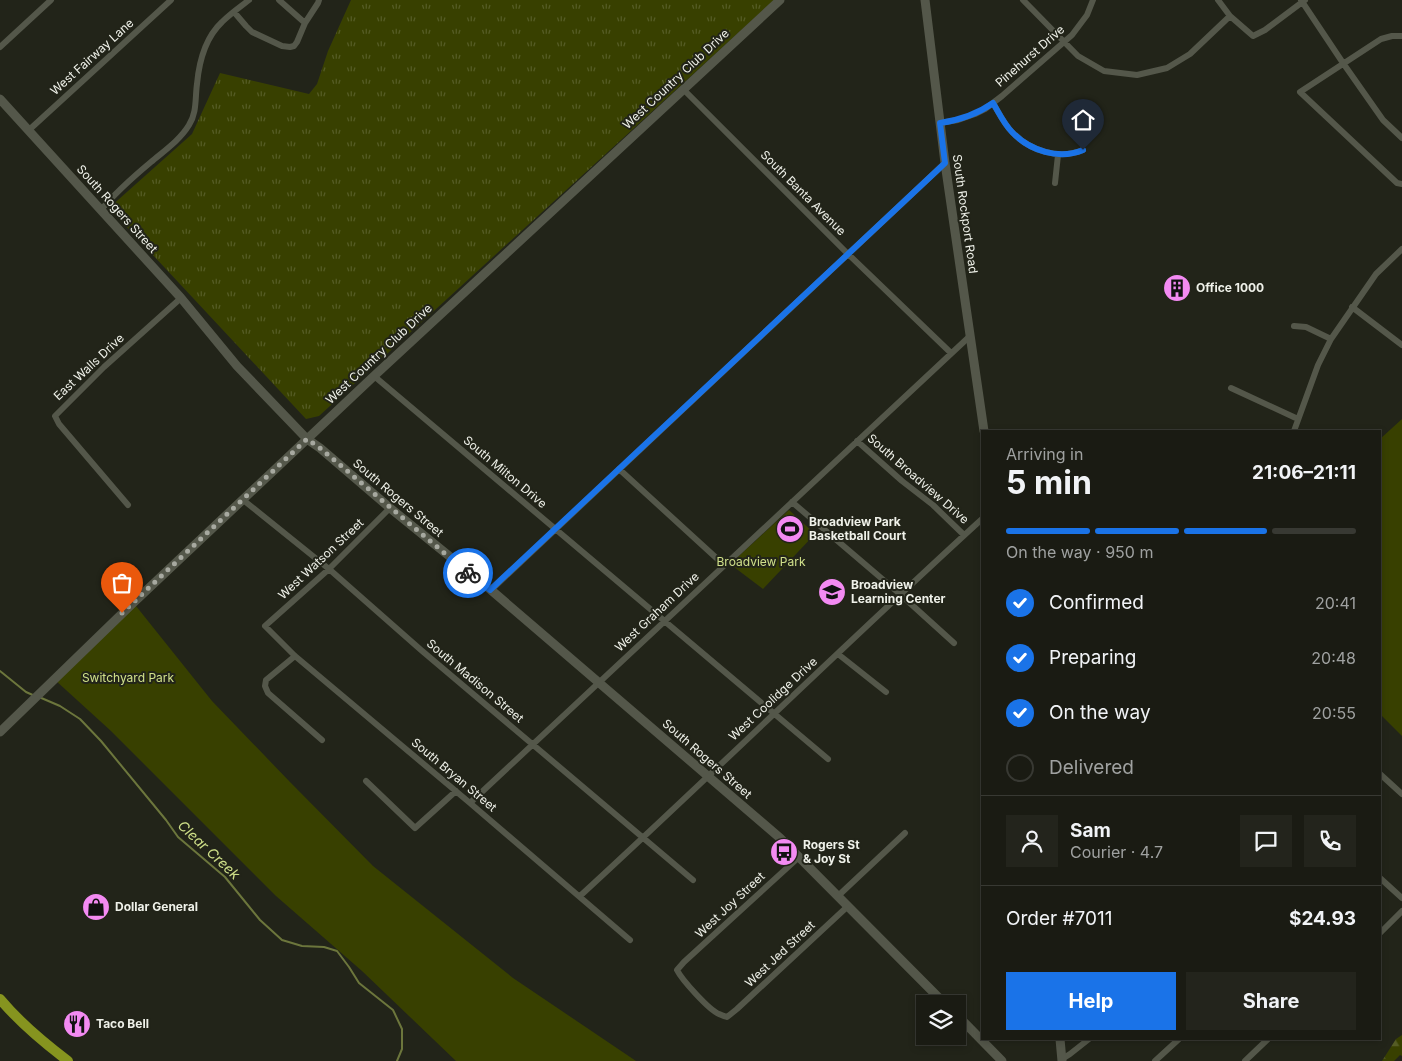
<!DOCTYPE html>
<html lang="en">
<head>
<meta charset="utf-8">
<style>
	body { margin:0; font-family:Inter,sans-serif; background:#23241c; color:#f1f3f6; height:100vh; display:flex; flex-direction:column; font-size:19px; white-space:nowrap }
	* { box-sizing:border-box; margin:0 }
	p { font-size:16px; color:#9fa1a0 }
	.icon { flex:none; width:28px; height:28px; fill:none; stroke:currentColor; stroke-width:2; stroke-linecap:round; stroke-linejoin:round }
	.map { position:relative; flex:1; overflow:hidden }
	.details { position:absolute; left:981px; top:430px; width:400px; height:610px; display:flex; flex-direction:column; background:#1a1b13; border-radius:0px; box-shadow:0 2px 8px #0003,0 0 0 1px #383933 }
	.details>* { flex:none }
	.controls { position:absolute; left:916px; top:995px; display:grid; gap:10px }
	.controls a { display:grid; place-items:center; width:50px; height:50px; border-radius:0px; background:#1a1b13; box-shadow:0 2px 8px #0003,0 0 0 1px #383933; font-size:25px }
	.pin { position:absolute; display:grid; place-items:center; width:42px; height:42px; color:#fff; margin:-51px -21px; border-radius:50% 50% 50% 0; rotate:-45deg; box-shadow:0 0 5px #0007 }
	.pin .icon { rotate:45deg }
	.courier { position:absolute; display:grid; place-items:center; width:50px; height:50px; margin:-25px; border:4px solid #1a73e8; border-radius:50%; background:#fff; color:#222; box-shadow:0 1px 6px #0007 }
	.headline em { font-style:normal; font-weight:700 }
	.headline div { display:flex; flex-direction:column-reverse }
	.headline { display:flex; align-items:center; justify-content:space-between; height:85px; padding:0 25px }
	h1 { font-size:32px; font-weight:700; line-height:38px }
	.bar { display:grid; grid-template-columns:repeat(4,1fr); gap:8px 5px; align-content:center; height:60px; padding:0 25px }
	.bar i { height:6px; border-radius:4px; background:#383933 }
	.bar .current { background:#1a73e8 }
	.bar p { grid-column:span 4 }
	.line { display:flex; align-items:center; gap:12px; padding:0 25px; border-top:1px solid #383933 }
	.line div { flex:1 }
	.round { display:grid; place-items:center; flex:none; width:52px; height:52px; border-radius:0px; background:#23241c }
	ol { padding:0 25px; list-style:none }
	li { display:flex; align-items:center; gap:15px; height:55px }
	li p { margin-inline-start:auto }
	li .icon { padding:5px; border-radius:50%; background:#1a73e8; color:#fff; stroke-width:4 }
	li:last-child { color:#9fa1a0 }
	li i { width:28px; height:28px; border:2px solid #383933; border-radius:50% }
	.button { display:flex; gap:10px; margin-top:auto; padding:10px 25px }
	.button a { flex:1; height:58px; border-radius:0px; background:#1a73e8; color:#fff; font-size:20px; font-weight:700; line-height:58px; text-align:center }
	.button a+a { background:#23241c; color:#f1f3f6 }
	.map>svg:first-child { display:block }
	.grass { fill:url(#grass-tufts) }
	.forest { fill:url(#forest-firs) }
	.park { fill:#384000 }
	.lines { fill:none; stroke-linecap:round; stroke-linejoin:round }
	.stream { stroke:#6c763c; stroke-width:2 }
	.street { stroke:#54574a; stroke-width:6 }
	.secondary { stroke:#54574a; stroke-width:9 }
	.primary { stroke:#86941f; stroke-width:10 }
	.done { stroke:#a7a9a0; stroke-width:5; stroke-dasharray:0 9 }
	.route { stroke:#1a73e8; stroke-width:6 }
	.labels { text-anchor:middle; stroke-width:4; stroke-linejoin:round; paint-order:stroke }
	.street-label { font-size:12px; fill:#eff1e9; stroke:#222419 }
	.poi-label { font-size:12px; font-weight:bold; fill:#eff1e9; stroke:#222419; text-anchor:start }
	.park-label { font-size:12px; fill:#d0e08a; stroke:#222419 }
	.water-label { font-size:14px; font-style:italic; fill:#cedf88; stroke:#222419 }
</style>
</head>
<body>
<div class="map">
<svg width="1402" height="1061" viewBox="0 0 1402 1061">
	<defs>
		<pattern id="grass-tufts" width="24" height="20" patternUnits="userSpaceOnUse" patternTransform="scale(1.25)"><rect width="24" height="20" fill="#384000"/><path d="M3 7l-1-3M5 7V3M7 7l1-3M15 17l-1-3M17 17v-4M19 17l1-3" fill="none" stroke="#555c25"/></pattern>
		<pattern id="forest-firs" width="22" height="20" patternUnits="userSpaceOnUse" patternTransform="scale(1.25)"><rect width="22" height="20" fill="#384000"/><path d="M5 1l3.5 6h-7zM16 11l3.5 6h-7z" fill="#555c25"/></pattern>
	</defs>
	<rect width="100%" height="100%" fill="#222419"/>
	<!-- grass -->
	<path class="grass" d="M 351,0 L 774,0 L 319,416 L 306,419 L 109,208 L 192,134 L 220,73 L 309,94 L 317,84 L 328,51 Z"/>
	<!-- forest -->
	<path class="forest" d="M 1402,1035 L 1402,1056 L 1400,1055 L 1394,1061 L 1382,1061 L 1396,1039 Z"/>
	<!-- park -->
	<path class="park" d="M 1402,419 L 1402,736 L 1380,714 L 1380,439 Z
		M 789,510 L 815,534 L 763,589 L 730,564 Z
		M 132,601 L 212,701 L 290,782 L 373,866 L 513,978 L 636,1061 L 456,1061 L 362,971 L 276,896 L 111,731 L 55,680 Z"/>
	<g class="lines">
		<!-- stream -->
		<path class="stream" d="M 0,671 L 26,692 L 35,696
			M 39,697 L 60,706 L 80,719 L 101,741 L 166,820 L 178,837 L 225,877 L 260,920 L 282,940 L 302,946 L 324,947 L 337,951 L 349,967 L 359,983 L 393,1010 L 402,1029 L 402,1049 L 397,1061"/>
		<!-- street -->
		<path class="street" d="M 279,0 L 305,23
			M 1023,0 L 1078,56 L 1104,71 L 1137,75 L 1167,68 L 1190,54 L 1230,16
			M 1218,0 L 1230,16 L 1253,36 L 1265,30 L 1305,0
			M 1301,0 L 1343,63 L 1383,120 L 1402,138
			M 234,12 L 246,26 L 252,32 L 282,46 L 290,47 L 294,46 L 297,42 L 305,23 L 318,3 L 319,0
			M 1402,36 L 1392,36 L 1381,39 L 1300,92 L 1397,183 L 1402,184
			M 0,47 L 51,0
			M 684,90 L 848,254 L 951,353
			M 993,103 C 999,113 1004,124 1012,132 C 1030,151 1059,160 1083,150
			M 940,123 L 958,120 L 975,114 L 985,109 L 1002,96 L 1072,35 L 1087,15 L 1093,0
			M 29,130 L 171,0
			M 1055,183 L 1058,155
			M 101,210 C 116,192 133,177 151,162 C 164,151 180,140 189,125 C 197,113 195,98 197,84 C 199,62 205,38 222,22 C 230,14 240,7 249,0
			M 1352,307 L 1402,345
			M 1294,326 L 1306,327 L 1331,339
			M 374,376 L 828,759
			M 1231,388 L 1298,419
			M 1294,431 L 1318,365 L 1331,339 L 1376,274 L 1402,249
			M 857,441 L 902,481 L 933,505 L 964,535
			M 619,469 L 724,565
			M 242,499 L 329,569 L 421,650 L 693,880
			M 792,502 L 901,595 L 954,643
			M 128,505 L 59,424 L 55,416 L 104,367 L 181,298
			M 390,508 L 329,569 L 265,626 L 295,656 L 470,803 L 630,940
			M 491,590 L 945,163
			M 838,654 L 886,692
			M 295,656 L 266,680 L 265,686 L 268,693 L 322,740
			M 1380,774 L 1402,794
			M 366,781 L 415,828 L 456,791
			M 470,803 L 970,336
			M 799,857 L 684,962 L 677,970 C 682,980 709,1010 719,1014 C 721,1015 724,1016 727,1017 L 737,1009 L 848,906
			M 1380,878 L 1402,898
			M 580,896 C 715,772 846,643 982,519
			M 838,896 L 905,833
			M 1380,933 L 1402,911
			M 1062,1059 L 1070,1054 L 1089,1039
			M 1155,1061 L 1179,1039
			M 1245,1061 L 1268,1039"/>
		<!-- secondary -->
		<path class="secondary" d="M 925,0 L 945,163 L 984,431
			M 0,99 L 181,298 L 237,366 L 307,439 L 320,448 L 390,508 L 491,590 L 780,838 L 945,1004
			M 0,732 L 132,604 L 374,376 L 780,0
			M 958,1016 L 1002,1061
			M 1060,1039 L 1062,1061"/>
		<!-- primary -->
		<path class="primary" d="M 0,999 C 20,1023 43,1042 68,1061"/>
	</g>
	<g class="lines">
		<!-- done -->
		<path class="done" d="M 122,613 L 307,439 L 320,448 L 468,573"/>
		<!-- route -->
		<path class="route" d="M 468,573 L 490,590 L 945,163 L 940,123 C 960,120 976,115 993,103 C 999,113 1004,124 1012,132 C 1030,151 1059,160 1083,150"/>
	</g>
	<!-- icons -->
	<defs>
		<g id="building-disc" transform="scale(1.4375)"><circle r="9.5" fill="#f38af2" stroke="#222419"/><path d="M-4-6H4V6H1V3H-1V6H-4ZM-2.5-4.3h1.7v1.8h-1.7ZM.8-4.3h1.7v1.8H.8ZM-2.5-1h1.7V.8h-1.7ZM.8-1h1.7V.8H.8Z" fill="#111"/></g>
		<g id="stadium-disc" transform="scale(1.4375)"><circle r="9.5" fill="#f38af2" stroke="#222419"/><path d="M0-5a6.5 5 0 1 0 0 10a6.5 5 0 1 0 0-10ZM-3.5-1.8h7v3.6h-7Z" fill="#111"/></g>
		<g id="school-disc" transform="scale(1.4375)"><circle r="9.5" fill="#f38af2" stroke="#222419"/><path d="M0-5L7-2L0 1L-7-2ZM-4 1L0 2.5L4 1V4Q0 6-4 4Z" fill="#111"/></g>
		<g id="bus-disc" transform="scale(1.4375)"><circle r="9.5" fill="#f38af2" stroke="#222419"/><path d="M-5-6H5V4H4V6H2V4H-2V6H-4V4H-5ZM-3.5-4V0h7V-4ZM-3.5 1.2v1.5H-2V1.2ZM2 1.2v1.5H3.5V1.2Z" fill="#111"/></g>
		<g id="shop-disc" transform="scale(1.4375)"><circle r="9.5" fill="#f38af2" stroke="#222419"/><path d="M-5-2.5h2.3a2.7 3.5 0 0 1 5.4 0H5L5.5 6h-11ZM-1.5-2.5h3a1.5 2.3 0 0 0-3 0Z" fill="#111"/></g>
		<g id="restaurant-disc" transform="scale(1.4375)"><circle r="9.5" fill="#f38af2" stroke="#222419"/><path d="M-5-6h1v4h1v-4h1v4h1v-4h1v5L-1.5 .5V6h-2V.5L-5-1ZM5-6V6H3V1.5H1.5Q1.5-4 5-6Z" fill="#111"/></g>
	</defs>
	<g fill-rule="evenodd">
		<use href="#building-disc" x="1177" y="288"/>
		<use href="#stadium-disc" x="790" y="529"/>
		<use href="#school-disc" x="832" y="592"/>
		<use href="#bus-disc" x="784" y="852"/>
		<use href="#shop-disc" x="96" y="907"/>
		<use href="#restaurant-disc" x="77" y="1024"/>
	</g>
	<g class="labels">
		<!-- street labels -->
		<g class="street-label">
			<text transform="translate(1030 56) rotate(-41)" y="4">Pinehurst Drive</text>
			<text transform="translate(92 57) rotate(-42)" y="4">West Fairway Lane</text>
			<text transform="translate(676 79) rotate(-43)" y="4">West Country Club Drive</text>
			<text transform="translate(803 193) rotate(45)" y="4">South Banta Avenue</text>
			<text transform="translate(117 209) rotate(48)" y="4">South Rogers Street</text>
			<text transform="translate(965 214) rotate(82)" y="4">South Rockport Road</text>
			<text transform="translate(379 354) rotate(-43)" y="4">West Country Club Drive</text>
			<text transform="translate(89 367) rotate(-43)" y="4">East Walls Drive</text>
			<text transform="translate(505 472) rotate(40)" y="4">South Milton Drive</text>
			<text transform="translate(918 479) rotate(41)" y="4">South Broadview Drive</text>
			<text transform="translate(398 498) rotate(40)" y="4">South Rogers Street</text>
			<text transform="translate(321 559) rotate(-43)" y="4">West Watson Street</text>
			<text transform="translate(657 612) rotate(-43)" y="4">West Graham Drive</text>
			<text transform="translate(475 681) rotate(40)" y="4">South Madison Street</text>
			<text transform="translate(773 699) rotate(-43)" y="4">West Coolidge Drive</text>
			<text transform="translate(707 759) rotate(41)" y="4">South Rogers Street</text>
			<text transform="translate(454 775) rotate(40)" y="4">South Bryan Street</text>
			<text transform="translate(730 905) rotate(-43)" y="4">West Joy Street</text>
			<text transform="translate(780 954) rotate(-43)" y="4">West Jed Street</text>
		</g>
		<!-- poi labels -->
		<g class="poi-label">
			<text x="1196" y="292">Office 1000</text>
			<text x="809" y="526">Broadview Park<tspan x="809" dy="14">Basketball Court</tspan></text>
			<text x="851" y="589">Broadview<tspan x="851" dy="14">Learning Center</tspan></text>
			<text x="803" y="849">Rogers St<tspan x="803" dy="14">&amp; Joy St</tspan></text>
			<text x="115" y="911">Dollar General</text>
			<text x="96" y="1028">Taco Bell</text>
		</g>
		<!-- park labels -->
		<g class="park-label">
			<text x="761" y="566">Broadview Park</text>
			<text x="128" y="682">Switchyard Park</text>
		</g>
		<!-- water labels -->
		<g class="water-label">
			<text transform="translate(209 850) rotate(43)" y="5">Clear Creek</text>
		</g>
	</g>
</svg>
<div class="controls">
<a><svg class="icon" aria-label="layers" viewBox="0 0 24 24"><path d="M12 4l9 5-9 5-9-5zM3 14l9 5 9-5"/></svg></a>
</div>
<div class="pin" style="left:122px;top:613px;background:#ea580c"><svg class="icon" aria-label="bag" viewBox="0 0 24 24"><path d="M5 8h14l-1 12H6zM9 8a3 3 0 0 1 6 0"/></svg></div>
<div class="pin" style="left:1083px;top:150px;background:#1f2937"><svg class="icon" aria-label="home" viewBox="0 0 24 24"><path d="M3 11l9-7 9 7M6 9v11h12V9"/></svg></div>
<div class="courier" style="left:468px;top:573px"><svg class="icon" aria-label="bike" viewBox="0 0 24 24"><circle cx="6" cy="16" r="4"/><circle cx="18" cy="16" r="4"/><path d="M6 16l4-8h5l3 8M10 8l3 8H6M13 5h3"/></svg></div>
<section class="details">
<div class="headline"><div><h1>5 min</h1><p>Arriving in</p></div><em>21:06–21:11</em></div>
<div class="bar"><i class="current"></i><i class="current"></i><i class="current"></i><i></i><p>On the way · 950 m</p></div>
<ol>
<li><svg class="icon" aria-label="check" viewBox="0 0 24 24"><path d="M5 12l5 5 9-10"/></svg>Confirmed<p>20:41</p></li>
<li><svg class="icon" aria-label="check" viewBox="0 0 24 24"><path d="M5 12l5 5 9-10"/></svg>Preparing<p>20:48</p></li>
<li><svg class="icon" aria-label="check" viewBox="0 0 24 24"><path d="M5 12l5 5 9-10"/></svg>On the way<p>20:55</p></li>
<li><i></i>Delivered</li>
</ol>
<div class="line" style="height:90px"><a class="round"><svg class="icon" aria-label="person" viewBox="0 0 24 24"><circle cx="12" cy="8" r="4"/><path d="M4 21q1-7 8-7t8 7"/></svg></a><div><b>Sam</b><p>Courier · 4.7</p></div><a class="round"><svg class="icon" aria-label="chat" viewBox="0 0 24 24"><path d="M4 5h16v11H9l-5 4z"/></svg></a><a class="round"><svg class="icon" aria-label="phone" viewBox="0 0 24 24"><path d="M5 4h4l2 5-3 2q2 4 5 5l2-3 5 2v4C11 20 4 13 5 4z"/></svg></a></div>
<div class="line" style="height:65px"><div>Order #7011</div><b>$24.93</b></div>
<div class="button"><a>Help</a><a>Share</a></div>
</section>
</div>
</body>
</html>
